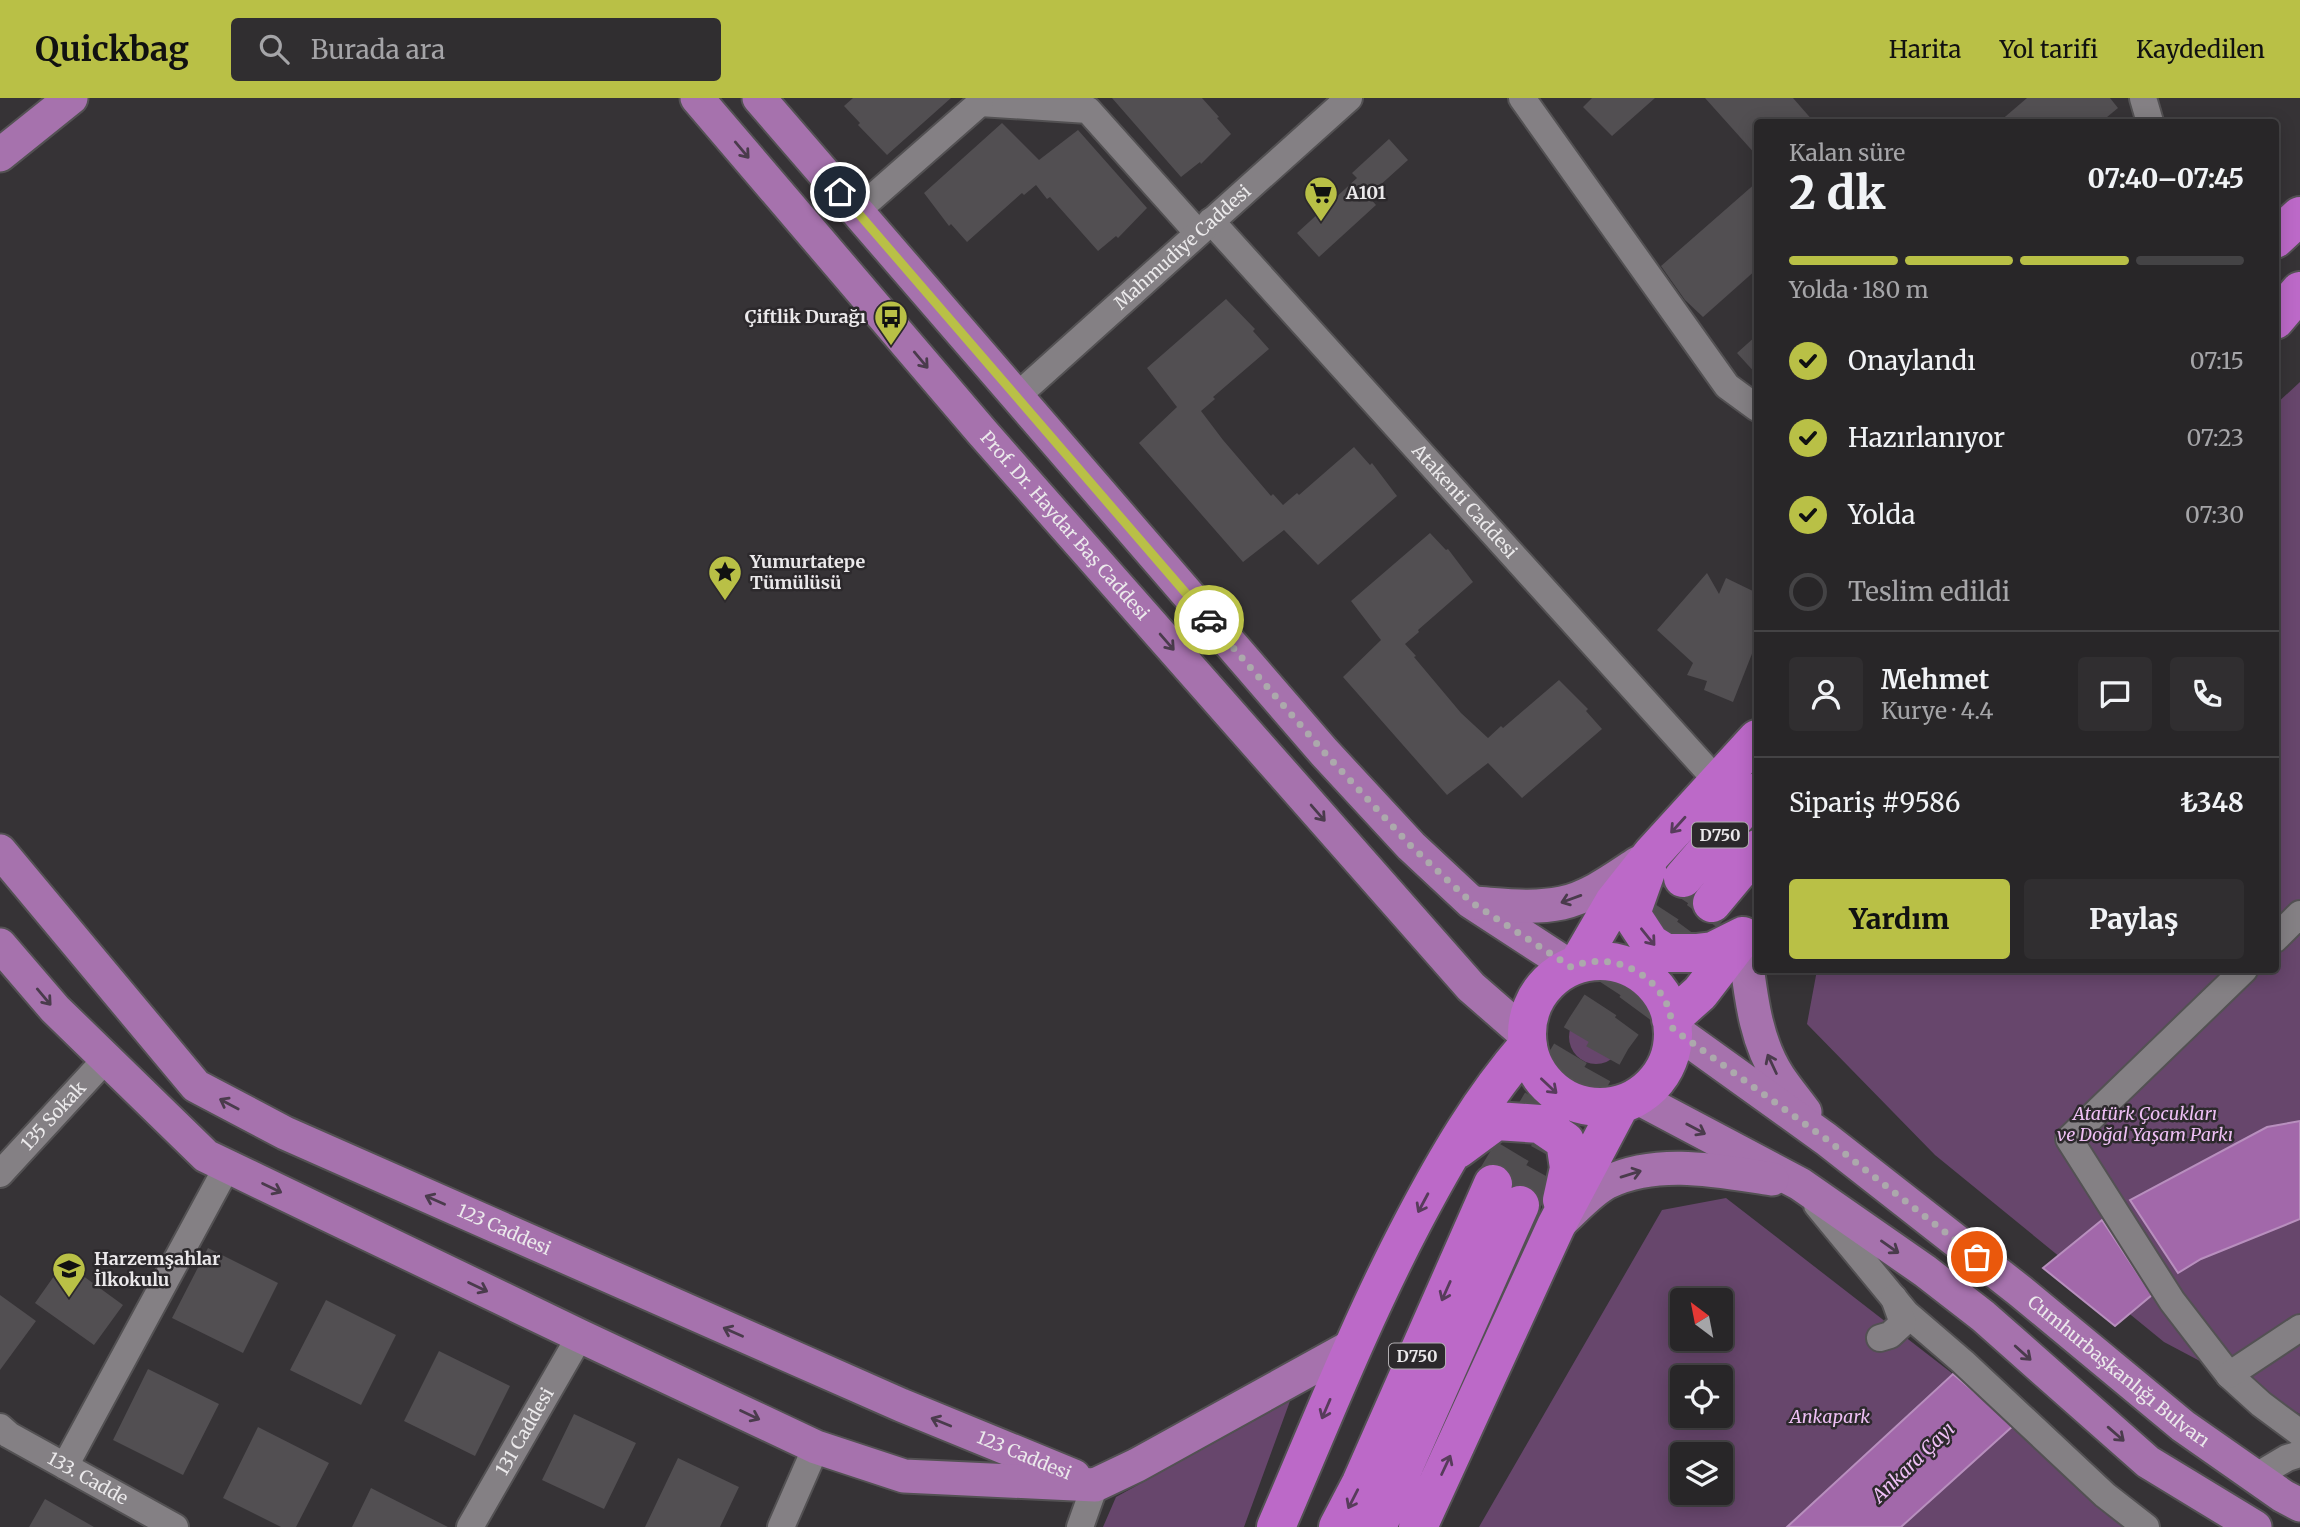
<!DOCTYPE html>
<html lang="tr">
<head>
<meta charset="utf-8">
<style>
	body { margin:0; font-family:Merriweather,serif; background:#302e30; color:#f1f3f6; height:100vh; display:flex; flex-direction:column; font-size:26px; white-space:nowrap }
	* { box-sizing:border-box; margin:0 }
	p { font-size:23px; color:#a5a5a8 }
	.icon { flex:none; width:38px; height:38px; fill:none; stroke:currentColor; stroke-width:2; stroke-linecap:round; stroke-linejoin:round }
	.map { position:relative; flex:1; overflow:hidden }
	.panel { position:absolute; left:1754px; top:21px; width:525px; height:854px; display:flex; flex-direction:column; background:#282628; border-radius:7px; box-shadow:0 4px 18px #0003,0 0 0 2px #444345 }
	.panel>* { flex:none }
	.needle { width:46px; rotate:328deg }
	.buttons { position:absolute; left:1670px; top:1190px; display:grid; gap:14px }
	.buttons a { display:grid; place-items:center; width:63px; height:63px; border-radius:7px; background:#282628; box-shadow:0 4px 18px #0003,0 0 0 2px #444345; font-size:35px }
	.pin { position:absolute; display:grid; place-items:center; width:60px; height:60px; color:#fff; margin:-30px; border:4px solid #fff; border-radius:50%; box-shadow:0 2px 7px #0007 }
	.courier { position:absolute; display:grid; place-items:center; width:70px; height:70px; margin:-35px; border:5px solid #b9c046; border-radius:50%; background:#fff; color:#222; box-shadow:0 2px 9px #0007 }
	.headline em { font-style:normal; font-weight:800 }
	.headline div { display:flex; flex-direction:column-reverse }
	.headline { display:flex; align-items:center; justify-content:space-between; height:119px; padding:0 35px }
	h1 { font-size:46px; font-weight:800; line-height:52px }
	.bar { display:grid; grid-template-columns:repeat(4,1fr); gap:10px 7px; align-content:center; height:84px; padding:0 35px }
	.bar i { height:9px; border-radius:5px; background:#444345 }
	.bar .on { background:#b9c046 }
	.bar p { grid-column:span 4 }
	.line { display:flex; align-items:center; gap:18px; padding:0 35px; border-top:2px solid #444345 }
	.line div { flex:1 }
	.round { display:grid; place-items:center; flex:none; width:74px; height:74px; border-radius:7px; background:#302e30 }
	ol { padding:0 35px; list-style:none }
	li { display:flex; align-items:center; gap:21px; height:77px }
	li p { margin-inline-start:auto }
	li .icon { padding:7px; border-radius:50%; background:#b9c046; color:#111; stroke-width:4 }
	li:last-child { color:#a5a5a8 }
	li i { width:38px; height:38px; border:4px solid #444345; border-radius:50% }
	.cta { display:flex; gap:14px; margin-top:auto; padding:14px 35px }
	.cta a { flex:1; height:80px; border-radius:7px; background:#b9c046; color:#111; font-size:28px; font-weight:800; line-height:80px; text-align:center }
	.cta a+a { background:#302e30; color:#f1f3f6 }
	header { display:flex; align-items:center; gap:42px; box-sizing:border-box; height:98px; padding:0 35px; background:#b9c046; color:#111 }
	header strong { font-size:33px }
	nav { display:flex; gap:38px; margin-inline-start:auto; font-size:24px }
	.search { width:490px; height:63px; background:#302e30; display:flex; align-items:center; gap:18px; box-sizing:border-box; padding:0 24px; border-radius:7px; color:#a5a5a8; font-size:26px }
	.map>svg:first-child { display:block }
	.green { fill:#67466c; fill-rule:evenodd }
	.water { fill:#a268aa; stroke:#b88fbe; stroke-width:2 }
	.building { fill:#524f52 }
	.lines { fill:none; stroke-linecap:round; stroke-linejoin:round }
	.highway-tunnel { stroke:#514e51; stroke-width:38; stroke-dasharray:38 19; stroke-linecap:butt }
	.minor-casing { stroke:#535153; stroke-width:30 }
	.major-casing { stroke:#535153; stroke-width:37 }
	.highway-casing { stroke:#535153; stroke-width:42 }
	.minor { stroke:#848084; stroke-width:26 }
	.major { stroke:#a672ad; stroke-width:33 }
	.highway { stroke:#bc69c8; stroke-width:38 }
	.oneway { stroke:#4a3b4c }
	.oneway2 { stroke:#573c5b }
	.done { stroke:#aca9ac; stroke-width:7; stroke-dasharray:0 12.6 }
	.route { stroke:#b9c046; stroke-width:9 }
	.labels { text-anchor:middle; stroke-width:5; stroke-linejoin:round; paint-order:stroke }
	.shield { fill:#2c292c; stroke:#b2afb2; stroke-width:2 }
	.shield-label { font-size:16px; font-weight:bold; fill:#ebe9eb }
	.poi-label { font-size:18px; font-weight:bold; fill:#ebe9eb; stroke:#2c292c; text-anchor:start }
	.street-label { font-size:18px; fill:#ebe9eb; stroke:#2c292c }
	.park-label { font-size:18px; font-style:italic; fill:#eebff4; stroke:#2c292c }
	.water-label { font-size:19px; font-style:italic; fill:#efc0f6; stroke:#2c292c }
</style>
</head>
<body>
<header>
<strong>Quickbag</strong>
<div class="search"><svg class="icon" aria-label="search" viewBox="0 0 24 24"><circle cx="10" cy="10" r="6"/><path d="M15 15l6 6"/></svg>Burada ara</div>
<nav><a>Harita</a><a>Yol tarifi</a><a>Kaydedilen</a></nav>
</header>
<div class="map">
<svg width="2300" height="1429" viewBox="0 0 2300 1429">
	<rect width="100%" height="100%" fill="#363336"/>
	<!-- green -->
	<path class="green" d="M 2300,284 L 2300,1316 L 2164,1244 L 1935,1057 L 1807,926 L 1817,872 L 2275,872 L 2275,307 Z
		M1569 939a27 27 0 1 1 54 0a27 27 0 1 1-54 0Z
		M 1726,1100 L 1953,1276 L 2014,1327 L 2123,1429 L 1479,1429 L 1662,1112 ZM 1682,1202 L 1720,1202 L 1720,1241 L 1682,1241 ZM 1682,1279 L 1720,1279 L 1720,1318 L 1682,1318 ZM 1682,1356 L 1720,1356 L 1720,1395 L 1682,1395 Z
		M 1290,1303 L 1244,1429 L 1103,1429 L 1116,1399 Z"/>
	<!-- water -->
	<path class="water" d="M 2300,1023 L 2300,1121 L 2201,1161 L 2178,1175 L 2130,1102 L 2267,1029 Z
		M 2102,1122 L 2152,1197 L 2115,1228 L 2043,1170 Z
		M 1953,1276 L 2014,1327 L 1901,1429 L 1787,1429 Z"/>
	<!-- building -->
	<path class="building" d="M 853,0 L 951,0 L 887,57 L 858,27 L 860,25 L 844,8 Z
		M 1112,0 L 1202,0 L 1219,19 L 1217,20 L 1231,36 L 1201,66 L 1200,64 L 1181,79 Z
		M 1592,0 L 1655,0 L 1612,38 L 1583,9 Z
		M 1705,0 L 1793,0 L 1814,24 L 1757,24 L 1757,58 Z
		M 2027,0 L 2110,0 L 2118,10 L 2101,24 L 1999,24 Z
		M 1002,25 L 1039,62 L 1078,32 L 1147,110 L 1118,140 L 1116,138 L 1098,153 L 1050,99 L 1047,101 L 1036,87 L 1024,97 L 1022,95 L 967,144 L 951,126 L 949,128 L 924,95 Z
		M 1389,41 L 1408,62 L 1368,98 L 1376,107 L 1319,159 L 1297,135 L 1357,80 L 1352,75 Z
		M 1757,84 L 1757,171 L 1703,219 L 1685,202 L 1661,168 Z
		M 1226,201 L 1255,231 L 1253,233 L 1269,251 L 1213,299 L 1215,301 L 1201,313 L 1223,342 L 1271,398 L 1273,396 L 1283,407 L 1297,395 L 1299,397 L 1354,349 L 1370,367 L 1372,365 L 1397,398 L 1318,467 L 1284,432 L 1243,464 L 1139,345 L 1177,309 L 1147,270 Z
		M 1757,237 L 1757,277 L 1737,255 Z
		M 1430,435 L 1446,452 L 1448,451 L 1473,484 L 1418,532 L 1419,534 L 1405,546 L 1416,558 L 1414,559 L 1461,615 L 1488,640 L 1501,628 L 1503,630 L 1559,582 L 1588,611 L 1586,613 L 1602,631 L 1522,700 L 1488,665 L 1447,697 L 1343,579 L 1381,542 L 1351,503 Z
		M 1707,475 L 1719,496 L 1726,480 L 1757,495 L 1757,543 L 1733,604 L 1704,592 L 1707,583 L 1687,577 L 1693,565 L 1657,532 Z
		M 208,1150 L 278,1185 L 243,1255 L 172,1220 Z
		M 64,1164 L 123,1207 L 94,1247 L 35,1205 Z
		M 0,1197 L 36,1223 L 0,1272 Z
		M 326,1202 L 396,1237 L 361,1307 L 290,1272 Z
		M 439,1253 L 510,1288 L 475,1358 L 404,1323 Z
		M 148,1271 L 219,1306 L 183,1377 L 113,1342 Z
		M 574,1316 L 636,1345 L 604,1411 L 542,1382 Z
		M 258,1329 L 329,1365 L 296,1429 L 281,1429 L 223,1400 Z
		M 678,1360 L 739,1389 L 720,1429 L 645,1429 Z
		M 371,1390 L 448,1429 L 352,1429 Z
		M 45,1401 L 94,1429 L 29,1429 Z"/>
	<g class="lines">
		<!-- highway-tunnel -->
		<path class="highway-tunnel" d="M 1493,1086 L 1586,929 L 1683,780
			M 1520,1107 L 1612,941 L 1712,805"/>
		<!-- minor casing -->
		<g class="minor-casing">
			<g id="minor">
				<path d="M 980,0 L 980,5 L 1088,12 L 1198,135"/>
				<path d="M 1522,0 L 1727,288 L 1757,310"/>
				<path d="M 2143,0 L 2150,24"/>
				<path d="M 857,113 L 980,5"/>
				<path id="s1" d="M 1211,123 L 1718,684"/>
				<path id="s2" d="M 1016,299 L 1349,0"/>
				<path d="M 2275,841 L 2300,816"/>
				<path d="M 2244,872 L 2069,1041 L 2172,1203 L 2229,1277 L 2261,1306 L 2300,1335"/>
				<path id="s3" d="M 0,1076 L 106,961"/>
				<path d="M 1817,1107 L 1906,1215 L 1963,1264 L 2105,1397 L 2146,1429"/>
				<path d="M 1880,1240 L 1890,1237 L 1903,1225 L 1894,1200"/>
				<path d="M 2229,1277 L 2300,1230"/>
				<path id="s4" d="M 0,1329 L 9,1337 L 175,1429"/>
				<path d="M 65,1368 L 227,1069"/>
				<path d="M 2255,1379 L 2287,1360 L 2300,1356"/>
				<path id="s5" d="M 470,1429 L 580,1238"/>
				<path d="M 781,1429 L 816,1349"/>
				<path d="M 1080,1429 L 1095,1387"/>
			</g>
		</g>
		<!-- major casing -->
		<g class="major-casing">
			<g id="major">
				<path id="s6" d="M 697,0 L 982,334 L 1471,889 L 1526,937"/>
				<path d="M 759,0 L 1324,654 L 1411,748 L 1471,804 L 1571,869"/>
				<path d="M 0,57 L 71,0"/>
				<path id="s7" d="M 0,753 L 196,988 L 285,1035 L 901,1307 L 1074,1378"/>
				<path d="M 1475,805 C 1504,807 1533,811 1562,805 C 1590,799 1615,780 1638,765"/>
				<path d="M 1743,838 C 1750,885 1752,938 1779,979 C 1787,991 1797,1003 1805,1014"/>
				<path d="M 0,847 L 55,911 L 206,1058 L 580,1238 L 816,1349 L 904,1378 L 1095,1387 L 1137,1367 L 1354,1247"/>
				<path id="s8" d="M 1673,931 L 1826,1041 L 2020,1193 L 2183,1328 L 2283,1398 L 2300,1407"/>
				<path d="M 1636,999 L 1800,1086 L 1925,1173 L 1983,1218 L 2148,1364 L 2255,1429"/>
				<path d="M 1563,1122 C 1576,1110 1592,1092 1608,1084 C 1659,1060 1719,1073 1772,1081"/>
			</g>
		</g>
		<!-- highway casing -->
		<g class="highway-casing">
			<path id="highway" d="M 2275,141 L 2300,118
				M 2275,222 L 2300,193
				M 1647,771 L 1631,816 L 1650,845 L 1666,855 L 1696,855 L 1713,853 L 1743,838
				M 1683,780 L 1757,694
				M 1712,805 L 1757,751
				M1527 936a73 73 0 1 1 146 0a73 73 0 1 1-146 0Z
				M 1578,866 L 1614,804 L 1652,756 L 1757,641
				M 1671,921 L 1700,895 L 1743,839
				M 1458,1051 L 1496,1023 L 1540,1026 L 1565,1043 L 1569,1070 L 1562,1102
				M 1276,1429 C 1320,1327 1361,1223 1413,1124 C 1446,1061 1481,1001 1528,947
				M 1338,1429 L 1361,1385 L 1493,1086
				M 1377,1429 L 1520,1107
				M 1418,1429 L 1556,1128 L 1620,1007"/>
		</g>
		<!-- minor -->
		<use href="#minor" class="minor"/>
		<!-- major -->
		<use href="#major" class="major"/>
		<!-- highway -->
		<use href="#highway" class="highway"/>
	</g>
	<!-- one-way arrows -->
	<defs><path id="oneway-shaft" d="M-6 0H5M1.5-3L5.5 0L1.5 3" fill="none" stroke-width="1.6" stroke-linecap="round" stroke-linejoin="round" transform="scale(1.75)"/></defs>
	<g class="oneway">
		<use href="#oneway-shaft" transform="translate(742 52) rotate(50)"/>
		<use href="#oneway-shaft" transform="translate(921 262) rotate(50)"/>
		<use href="#oneway-shaft" transform="translate(1167 544) rotate(49)"/>
		<use href="#oneway-shaft" transform="translate(1318 715) rotate(49)"/>
		<use href="#oneway-shaft" transform="translate(1571 801) rotate(160)"/>
		<use href="#oneway-shaft" transform="translate(44 899) rotate(50)"/>
		<use href="#oneway-shaft" transform="translate(1772 966) rotate(-115)"/>
		<use href="#oneway-shaft" transform="translate(229 1006) rotate(-152)"/>
		<use href="#oneway-shaft" transform="translate(1696 1031) rotate(28)"/>
		<use href="#oneway-shaft" transform="translate(1631 1076) rotate(-17)"/>
		<use href="#oneway-shaft" transform="translate(272 1090) rotate(26)"/>
		<use href="#oneway-shaft" transform="translate(435 1102) rotate(-156)"/>
		<use href="#oneway-shaft" transform="translate(1890 1149) rotate(35)"/>
		<use href="#oneway-shaft" transform="translate(478 1189) rotate(26)"/>
		<use href="#oneway-shaft" transform="translate(733 1234) rotate(-156)"/>
		<use href="#oneway-shaft" transform="translate(2023 1255) rotate(42)"/>
		<use href="#oneway-shaft" transform="translate(750 1317) rotate(25)"/>
		<use href="#oneway-shaft" transform="translate(941 1324) rotate(-158)"/>
		<use href="#oneway-shaft" transform="translate(2116 1336) rotate(41)"/>
	</g>
	<g class="oneway2">
		<use href="#oneway-shaft" transform="translate(1678 727) rotate(132)"/>
		<use href="#oneway-shaft" transform="translate(1648 839) rotate(51)"/>
		<use href="#oneway-shaft" transform="translate(1549 988) rotate(43)"/>
		<use href="#oneway-shaft" transform="translate(1423 1105) rotate(118)"/>
		<use href="#oneway-shaft" transform="translate(1446 1193) rotate(114)"/>
		<use href="#oneway-shaft" transform="translate(1326 1311) rotate(113)"/>
		<use href="#oneway-shaft" transform="translate(1446 1367) rotate(-65)"/>
		<use href="#oneway-shaft" transform="translate(1353 1401) rotate(117)"/>
	</g>
	<g class="lines">
		<!-- done -->
		<path class="done" d="M 1209,522 L 1324,654 L 1411,748 L 1471,804 L 1571,869 C 1608,853 1653,872 1668,909 C 1671,916 1671,924 1673,931 L 1826,1041 L 1977,1159"/>
		<!-- route -->
		<path class="route" d="M 840,94 L 1209,522"/>
	</g>
	<!-- icons -->
	<defs>
		<g id="supermarket-pin" transform="scale(1.75)"><path d="M0 17L-7.5 6A9.5 9.5 0 1 1 7.5 6Z" fill="#b9c046" stroke="#2c292c"/><path d="M-6-5.5h2.5l.6 2H6L4.5 2H-2.5L-4.4-4H-6ZM-1.5 3.2a1.3 1.3 0 1 0 .1 0ZM3 3.2a1.3 1.3 0 1 0 .1 0Z" fill="#111"/></g>
		<g id="bus-pin" transform="scale(1.75)"><path d="M0 17L-7.5 6A9.5 9.5 0 1 1 7.5 6Z" fill="#b9c046" stroke="#2c292c"/><path d="M-5-6H5V4H4V6H2V4H-2V6H-4V4H-5ZM-3.5-4V0h7V-4ZM-3.5 1.2v1.5H-2V1.2ZM2 1.2v1.5H3.5V1.2Z" fill="#111"/></g>
		<g id="sight-pin" transform="scale(1.75)"><path d="M0 17L-7.5 6A9.5 9.5 0 1 1 7.5 6Z" fill="#b9c046" stroke="#2c292c"/><path d="M0-6L1.8-2.2L6-1.7L2.9 1.2L3.7 5.4L0 3.3L-3.7 5.4L-2.9 1.2L-6-1.7L-1.8-2.2Z" fill="#111"/></g>
		<g id="school-pin" transform="scale(1.75)"><path d="M0 17L-7.5 6A9.5 9.5 0 1 1 7.5 6Z" fill="#b9c046" stroke="#2c292c"/><path d="M0-5L7-2L0 1L-7-2ZM-4 1L0 2.5L4 1V4Q0 6-4 4Z" fill="#111"/></g>
	</defs>
	<g fill-rule="evenodd">
		<use href="#supermarket-pin" x="1321" y="95"/>
		<use href="#bus-pin" x="891" y="219"/>
		<use href="#sight-pin" x="725" y="474"/>
		<use href="#school-pin" x="69" y="1171"/>
	</g>
	<g class="labels">
		<!-- shield labels -->
		<g class="shield">
			<rect x="1692" y="724.5" width="56" height="25" rx="5"/>
			<rect x="1389" y="1245.5" width="56" height="25" rx="5"/>
		</g>
		<g class="shield-label">
			<text x="1720" y="743">D750</text>
			<text x="1417" y="1264">D750</text>
		</g>
		<!-- poi labels -->
		<g class="poi-label">
			<text x="1346" y="101">A101</text>
			<text x="866" y="225" text-anchor="end">Çiftlik Durağı</text>
			<text x="750" y="470">Yumurtatepe<tspan x="750" dy="21">Tümülüsü</tspan></text>
			<text x="94" y="1167">Harzemşahlar<tspan x="94" dy="21">İlkokulu</tspan></text>
		</g>
		<!-- street labels -->
		<g class="street-label">
			<text dy="6" stroke="none"><textPath href="#s2" startOffset="224">Mahmudiye Caddesi</textPath></text>
			<text dy="6" stroke="none"><textPath href="#s1" startOffset="378">Atakenti Caddesi</textPath></text>
			<text dy="6" stroke="none"><textPath href="#s6" startOffset="564">Prof. Dr. Haydar Baş Caddesi</textPath></text>
			<text dy="6" stroke="none"><textPath href="#s3" startOffset="79">135 Sokak</textPath></text>
			<text dy="6" stroke="none"><textPath href="#s7" startOffset="646">123 Caddesi</textPath></text>
			<text dy="6" stroke="none"><textPath href="#s8" startOffset="562">Cumhurbaşkanlığı Bulvarı</textPath></text>
			<text dy="6" stroke="none"><textPath href="#s5" startOffset="110">131 Caddesi</textPath></text>
			<text dy="6" stroke="none"><textPath href="#s7" startOffset="1213">123 Caddesi</textPath></text>
			<text dy="6" stroke="none"><textPath href="#s4" startOffset="102">133. Cadde</textPath></text>
		</g>
		<!-- park labels -->
		<g class="park-label">
			<text x="2145" y="1022">Atatürk Çocukları<tspan x="2145" dy="21">ve Doğal Yaşam Parkı</tspan></text>
			<text x="1830" y="1325">Ankapark</text>
		</g>
		<!-- water labels -->
		<g class="water-label">
			<text transform="translate(1913 1364) rotate(-44)" y="7">Ankara Çayı</text>
		</g>
	</g>
</svg>
<div class="buttons">
<a><svg class="needle" viewBox="-14 -14 28 28"><path d="M0-13l5 13h-10z" fill="#e53935"/><path d="M0 13l5-13h-10z" fill="#a5a5a8"/></svg></a>
<a><svg class="icon" aria-label="locate" viewBox="0 0 24 24"><circle cx="12" cy="12" r="6"/><path d="M12 2v4M12 18v4M2 12h4M18 12h4"/></svg></a>
<a><svg class="icon" aria-label="layers" viewBox="0 0 24 24"><path d="M12 4l9 5-9 5-9-5zM3 14l9 5 9-5"/></svg></a>
</div>
<div class="pin" style="left:1977px;top:1159px;background:#ea580c"><svg class="icon" aria-label="bag" viewBox="0 0 24 24"><path d="M5 8h14l-1 12H6zM9 8a3 3 0 0 1 6 0"/></svg></div>
<div class="pin" style="left:840px;top:94px;background:#1f2937"><svg class="icon" aria-label="home" viewBox="0 0 24 24"><path d="M3 11l9-7 9 7M6 9v11h12V9"/></svg></div>
<div class="courier" style="left:1209px;top:522px"><svg class="icon" aria-label="car" viewBox="0 0 24 24"><path d="M5 17H2v-5l4-1 3-4h7l3 4 3 1v5h-3M9 17h6M6 11h13"/><circle cx="7" cy="17" r="2"/><circle cx="17" cy="17" r="2"/></svg></div>
<section class="panel">
<div class="headline"><div><h1>2 dk</h1><p>Kalan süre</p></div><em>07:40–07:45</em></div>
<div class="bar"><i class="on"></i><i class="on"></i><i class="on"></i><i></i><p>Yolda · 180 m</p></div>
<ol>
<li><svg class="icon" aria-label="check" viewBox="0 0 24 24"><path d="M5 12l5 5 9-10"/></svg>Onaylandı<p>07:15</p></li>
<li><svg class="icon" aria-label="check" viewBox="0 0 24 24"><path d="M5 12l5 5 9-10"/></svg>Hazırlanıyor<p>07:23</p></li>
<li><svg class="icon" aria-label="check" viewBox="0 0 24 24"><path d="M5 12l5 5 9-10"/></svg>Yolda<p>07:30</p></li>
<li><i></i>Teslim edildi</li>
</ol>
<div class="line" style="height:126px"><a class="round"><svg class="icon" aria-label="person" viewBox="0 0 24 24"><circle cx="12" cy="8" r="4"/><path d="M4 21q1-7 8-7t8 7"/></svg></a><div><b>Mehmet</b><p>Kurye · 4.4</p></div><a class="round"><svg class="icon" aria-label="chat" viewBox="0 0 24 24"><path d="M4 5h16v11H9l-5 4z"/></svg></a><a class="round"><svg class="icon" aria-label="phone" viewBox="0 0 24 24"><path d="M5 4h4l2 5-3 2q2 4 5 5l2-3 5 2v4C11 20 4 13 5 4z"/></svg></a></div>
<div class="line" style="height:91px"><div>Sipariş #9586</div><b>₺348</b></div>
<div class="cta"><a>Yardım</a><a>Paylaş</a></div>
</section>
</div>
</body>
</html>
